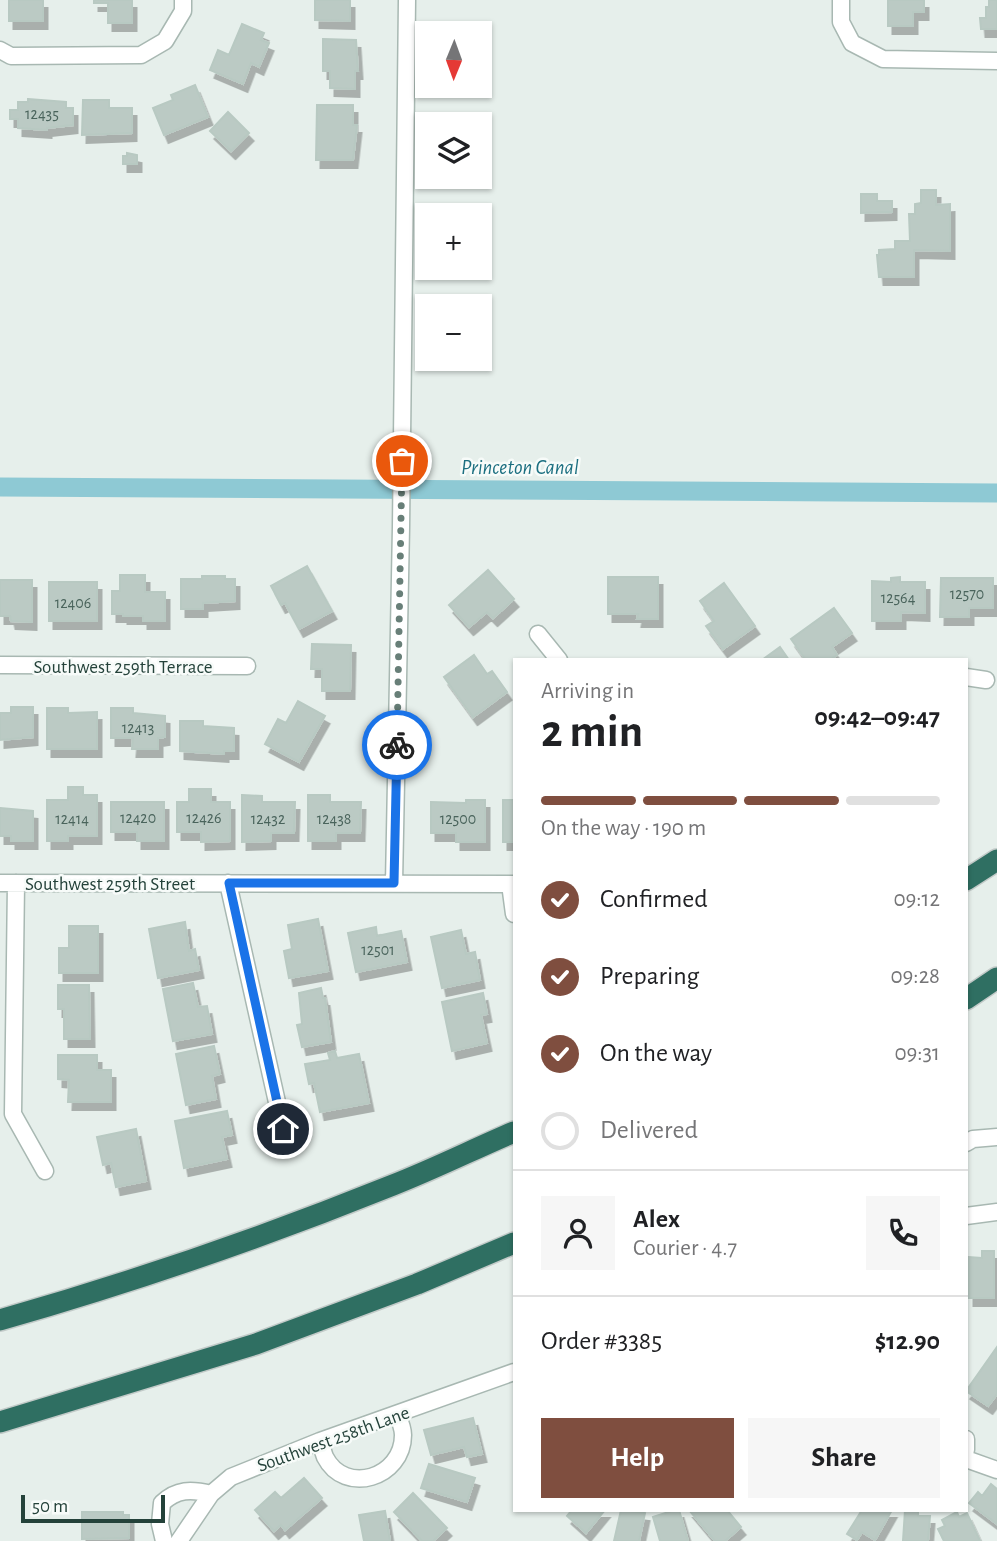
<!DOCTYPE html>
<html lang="en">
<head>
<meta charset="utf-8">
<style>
	body { margin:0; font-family:"Alegreya Sans",sans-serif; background:#f6f6f6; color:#202124; height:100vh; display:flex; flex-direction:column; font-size:26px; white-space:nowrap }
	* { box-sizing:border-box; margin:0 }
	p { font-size:23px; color:#757577 }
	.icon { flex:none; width:38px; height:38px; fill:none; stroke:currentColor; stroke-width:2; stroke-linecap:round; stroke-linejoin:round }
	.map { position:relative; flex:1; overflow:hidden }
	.sheet { position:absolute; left:513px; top:658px; width:455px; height:854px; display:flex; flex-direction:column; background:#fff; border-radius:0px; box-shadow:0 2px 5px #0004 }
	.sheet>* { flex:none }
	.needle { width:46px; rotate:181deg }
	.buttons { position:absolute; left:415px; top:21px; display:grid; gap:14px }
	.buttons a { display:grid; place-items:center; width:77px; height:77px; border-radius:0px; background:#fff; box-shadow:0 2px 5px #0004; font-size:35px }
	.scale { position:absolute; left:21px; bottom:18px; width:144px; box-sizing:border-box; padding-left:7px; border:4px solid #24423a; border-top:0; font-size:19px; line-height:24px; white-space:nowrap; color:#24423a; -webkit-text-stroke:5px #f7fbf9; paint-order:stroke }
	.pin { position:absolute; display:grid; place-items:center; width:60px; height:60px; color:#fff; margin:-30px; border:4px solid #fff; border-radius:50%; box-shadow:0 2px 7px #0007 }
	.courier { position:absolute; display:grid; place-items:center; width:70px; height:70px; margin:-35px; border:5px solid #1a73e8; border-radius:50%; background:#fff; color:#222; box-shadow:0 2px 9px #0007 }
	.head em { font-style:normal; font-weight:700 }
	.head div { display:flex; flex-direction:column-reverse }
	.head { display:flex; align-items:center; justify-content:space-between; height:119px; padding:0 28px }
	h1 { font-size:46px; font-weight:700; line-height:52px }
	.bar { display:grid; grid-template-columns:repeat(4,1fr); gap:10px 7px; align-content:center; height:84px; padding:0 28px }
	.bar i { height:9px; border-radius:5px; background:#e0e0e0 }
	.bar .on { background:#7f4e3f }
	.bar p { grid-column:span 4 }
	.line { display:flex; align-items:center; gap:18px; padding:0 28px; border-top:2px solid #e0e0e0 }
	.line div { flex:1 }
	.round { display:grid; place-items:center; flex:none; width:74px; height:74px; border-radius:0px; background:#f6f6f6 }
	ol { padding:0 28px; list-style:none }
	li { display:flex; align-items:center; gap:21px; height:77px }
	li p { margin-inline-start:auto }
	li .icon { padding:7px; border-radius:50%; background:#7f4e3f; color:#fff; stroke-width:4 }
	li:last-child { color:#757577 }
	li i { width:38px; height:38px; border:4px solid #e0e0e0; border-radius:50% }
	.action { display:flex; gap:14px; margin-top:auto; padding:14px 28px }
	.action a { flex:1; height:80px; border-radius:0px; background:#7f4e3f; color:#fff; font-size:28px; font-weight:700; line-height:80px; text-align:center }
	.action a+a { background:#f6f6f6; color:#202124 }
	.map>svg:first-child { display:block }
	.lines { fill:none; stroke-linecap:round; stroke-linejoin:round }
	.canal { stroke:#8ec9d4; stroke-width:19 }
	.building { fill:#bbcac4; stroke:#b8c9c2; stroke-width:2; filter:url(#shadow) }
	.street-casing { stroke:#a8b8b2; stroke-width:19 }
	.highway-casing { stroke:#c2cac8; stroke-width:24 }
	.street { stroke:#fff; stroke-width:16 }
	.highway { stroke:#2f6f62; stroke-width:21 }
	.done { stroke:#687f78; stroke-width:7; stroke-dasharray:0 12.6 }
	.route { stroke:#1a73e8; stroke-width:9 }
	.labels { text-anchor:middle; stroke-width:5; stroke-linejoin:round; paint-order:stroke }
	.number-label { font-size:16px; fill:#4a645c }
	.street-label { font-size:19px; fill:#24423a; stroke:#f7fbf9 }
	.water-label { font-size:21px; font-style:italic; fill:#1c6f80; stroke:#f7fbf9 }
</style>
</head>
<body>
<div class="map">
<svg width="997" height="1541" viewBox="0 0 997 1541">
	<defs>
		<filter id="shadow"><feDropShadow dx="4.5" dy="8" stdDeviation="0" flood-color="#0004"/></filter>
	</defs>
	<rect width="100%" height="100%" fill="#e6efeb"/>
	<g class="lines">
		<!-- canal -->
		<path class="canal" d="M 0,487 L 997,493"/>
	</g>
	<!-- building -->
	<path class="building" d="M 9,0 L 43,0 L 43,21 L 9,21 Z
		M 94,0 L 132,0 L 132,23 L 108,23 L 108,3 L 94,3 Z
		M 315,0 L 350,0 L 350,21 L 315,20 Z
		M 888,0 L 924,0 L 924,12 L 913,12 L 913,26 L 888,26 Z
		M 989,0 L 997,0 L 997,29 L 981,29 L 980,18 L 986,18 L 986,7 L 989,7 Z
		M 242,24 L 264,33 L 261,40 L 269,43 L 259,67 L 251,63 L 243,84 L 210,70 L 218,50 L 229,55 Z
		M 323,39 L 356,40 L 358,71 L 355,71 L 355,89 L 330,88 L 330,71 L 323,71 Z
		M 195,85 L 208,117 L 164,135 L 153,108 L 173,100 L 171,95 Z
		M 28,99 L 66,102 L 66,108 L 73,108 L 73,125 L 47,128 L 47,130 L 18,128 L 18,119 L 10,119 L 10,110 L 18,110 L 18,102 L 28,102 Z
		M 83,100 L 109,100 L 109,108 L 132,108 L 132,133 L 82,135 Z
		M 317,105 L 353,105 L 353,125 L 357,125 L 353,160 L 316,160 Z
		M 228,112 L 249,133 L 231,151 L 210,131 Z
		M 127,153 L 137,155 L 137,164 L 123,164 L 123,156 L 127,156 Z
		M 921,190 L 936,190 L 936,205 L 950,204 L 950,251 L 914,250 L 914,277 L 879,277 L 877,255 L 879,255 L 879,250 L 895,249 L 895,241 L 910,241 L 909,214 L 915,214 L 915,204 L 921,203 Z
		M 861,194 L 877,194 L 877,201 L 892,201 L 892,212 L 861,213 Z
		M 307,566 L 332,611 L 299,629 L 285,603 L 281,605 L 271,586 Z
		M 488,570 L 514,599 L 493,618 L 487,612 L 469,627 L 449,605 Z
		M 120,575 L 145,575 L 145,592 L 165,592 L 165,621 L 143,621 L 143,616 L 123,616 L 123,614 L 112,614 L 112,591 L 120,591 Z
		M 202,576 L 225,576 L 225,579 L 235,579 L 235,601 L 203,603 L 203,609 L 181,609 L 181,579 L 202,579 Z
		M 608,577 L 658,577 L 658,619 L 637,619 L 638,614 L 608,614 Z
		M 900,577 L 900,582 L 925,582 L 925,613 L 901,612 L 901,621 L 872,621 L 872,581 L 891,582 L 891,578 Z
		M 941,578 L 993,578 L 993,608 L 969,608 L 969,617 L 940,617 Z
		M 0,580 L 32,580 L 32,622 L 11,621 L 10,616 L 0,616 Z
		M 49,582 L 97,582 L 97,621 L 49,621 Z
		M 724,583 L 755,626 L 723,649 L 706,626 L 714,621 L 700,601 Z
		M 834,608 L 852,633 L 832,647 L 837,655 L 830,660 L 806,660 L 791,639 Z
		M 312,644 L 351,645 L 350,691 L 322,691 L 322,669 L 311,669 Z
		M 780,647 L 789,660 L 762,660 Z
		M 474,655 L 487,674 L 492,671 L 507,692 L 473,717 L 444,677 Z
		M 298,701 L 325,716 L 299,762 L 265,744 L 278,719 L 286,723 Z
		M 11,707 L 33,707 L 33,737 L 0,740 L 0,713 L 11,713 Z
		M 47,708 L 68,708 L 68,713 L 97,712 L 97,749 L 47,749 Z
		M 111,708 L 133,708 L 133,713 L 165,716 L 165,737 L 158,738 L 158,749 L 132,749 L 133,738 L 111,738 Z
		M 180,721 L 203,721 L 203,726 L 234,728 L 234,751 L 224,751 L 224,754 L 180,751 Z
		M 68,787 L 83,787 L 83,795 L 97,795 L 97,836 L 68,836 L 68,841 L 47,841 L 47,800 L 68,800 Z
		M 189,789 L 211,789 L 211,802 L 230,802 L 230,841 L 201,842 L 201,832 L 177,832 L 177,802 L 189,802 Z
		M 242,795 L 262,796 L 262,802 L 295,802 L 294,833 L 271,833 L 271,841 L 242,842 Z
		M 308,795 L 330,795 L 330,802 L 361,802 L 360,833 L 336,833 L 336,841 L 308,841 Z
		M 466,800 L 485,800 L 485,842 L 456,842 L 456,833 L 431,833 L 431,802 L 466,803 Z
		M 503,800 L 514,800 L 514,842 L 503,842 Z
		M 111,802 L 164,802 L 164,841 L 137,841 L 137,832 L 111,832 Z
		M 0,808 L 33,811 L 33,841 L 11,841 L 11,836 L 0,836 Z
		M 318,919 L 328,971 L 289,978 L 284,951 L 292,949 L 288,925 Z
		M 185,922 L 189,951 L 195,949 L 199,970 L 158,978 L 149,929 Z
		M 69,926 L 98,926 L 98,973 L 59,973 L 59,948 L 69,948 Z
		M 376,927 L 377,936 L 401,931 L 407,962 L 356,972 L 348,933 Z
		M 461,930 L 466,954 L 475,952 L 480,980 L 442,988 L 431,937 Z
		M 193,983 L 198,1007 L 207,1006 L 212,1034 L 173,1041 L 163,989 Z
		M 58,985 L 89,985 L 90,1039 L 64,1039 L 64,1009 L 58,1009 Z
		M 321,988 L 323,998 L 325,998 L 331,1042 L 302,1047 L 297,1025 L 302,1024 L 299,993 Z
		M 483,993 L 487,1014 L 481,1015 L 487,1043 L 452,1051 L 442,1002 Z
		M 214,1046 L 220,1074 L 212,1076 L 216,1099 L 186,1105 L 176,1054 Z
		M 335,1051 L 337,1058 L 359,1054 L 369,1103 L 320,1112 L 314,1083 L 309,1084 L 305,1064 L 330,1060 L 328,1053 Z
		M 58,1055 L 97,1055 L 97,1070 L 111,1070 L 111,1102 L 68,1102 L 69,1080 L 58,1079 Z
		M 227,1111 L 232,1135 L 222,1137 L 227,1159 L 184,1168 L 175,1121 Z
		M 136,1129 L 146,1181 L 116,1187 L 111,1163 L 103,1165 L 97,1137 Z
		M 982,1251 L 994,1251 L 994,1298 L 969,1298 L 969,1257 L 982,1258 Z
		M 997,1347 L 997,1394 L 988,1406 L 966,1391 Z
		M 473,1418 L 482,1454 L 467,1457 L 464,1447 L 431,1455 L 424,1430 Z
		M 429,1464 L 475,1478 L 467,1502 L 421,1488 Z
		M 304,1478 L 322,1498 L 285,1530 L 281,1525 L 274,1531 L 255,1510 L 275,1492 L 281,1498 Z
		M 991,1484 L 997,1489 L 997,1524 L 969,1503 L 978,1492 L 982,1496 Z
		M 413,1493 L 447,1528 L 433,1541 L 422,1541 L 394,1512 Z
		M 572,1510 L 605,1510 L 586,1533 L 567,1516 Z
		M 621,1510 L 645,1513 L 639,1541 L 614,1541 Z
		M 675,1510 L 679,1510 L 688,1541 L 660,1541 L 653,1517 Z
		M 689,1510 L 727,1510 L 741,1527 L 725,1541 L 715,1541 Z
		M 862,1510 L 892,1510 L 875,1540 L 862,1532 L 857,1540 L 847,1534 Z
		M 905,1510 L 918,1510 L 918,1516 L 930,1516 L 928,1541 L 903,1541 Z
		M 385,1511 L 390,1541 L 364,1541 L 359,1515 Z
		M 82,1512 L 123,1512 L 123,1515 L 129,1515 L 129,1538 L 82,1539 Z
		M 957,1512 L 959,1517 L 967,1513 L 980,1541 L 944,1541 L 938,1529 L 945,1526 L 942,1520 Z"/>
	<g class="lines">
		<!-- street casing -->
		<g class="street-casing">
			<path id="street" d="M 841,0 L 841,22 L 852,43 L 883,59 L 997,61
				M 0,50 L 11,56 L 141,55 L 165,41 L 183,11 L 183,0
				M 538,634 L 559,660
				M 0,665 L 247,666
				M 966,677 L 986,680
				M 0,883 L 514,884
				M 16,883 L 13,1114 L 45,1171
				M 228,883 L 283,1129
				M 394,883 L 401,527 L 407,0
				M 510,884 L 514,914
				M 966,1143 L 973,1139 L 997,1137
				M 966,1216 L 997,1212
				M 966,1439 L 966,1450
				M 320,1441 C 322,1446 323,1452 325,1457 C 345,1496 403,1478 403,1435 C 403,1428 400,1421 397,1414
				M 966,1459 L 997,1470
				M 164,1541 L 160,1524 L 162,1503 C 177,1489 191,1489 211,1494
				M 179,1541 L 211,1494 L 231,1477 L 320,1441 L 514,1372"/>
		</g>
		<!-- highway casing -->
		<g class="highway-casing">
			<path id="highway" d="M 966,880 L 997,860
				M 966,999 L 997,978
				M 0,1320 C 133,1282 264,1237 393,1185 C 434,1169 474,1149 514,1132
				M 0,1422 L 256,1344 L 417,1284 L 514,1243"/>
		</g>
		<!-- street -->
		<use href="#street" class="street"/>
		<!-- highway -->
		<use href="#highway" class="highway"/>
	</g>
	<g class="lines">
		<!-- done -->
		<path class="done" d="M 397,745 L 402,461"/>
		<!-- route -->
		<path class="route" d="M 283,1129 L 229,883 L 394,883 L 397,745"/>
	</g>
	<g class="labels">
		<!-- number labels -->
		<g class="number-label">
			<text x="42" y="119">12435</text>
			<text x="967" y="599">12570</text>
			<text x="898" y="603">12564</text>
			<text x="73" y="608">12406</text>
			<text x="138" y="733">12413</text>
			<text x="138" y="823">12420</text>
			<text x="204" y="823">12426</text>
			<text x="72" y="824">12414</text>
			<text x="268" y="824">12432</text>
			<text x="334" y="824">12438</text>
			<text x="458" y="824">12500</text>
			<text x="378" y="955">12501</text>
		</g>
		<!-- street labels -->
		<g class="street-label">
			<text x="123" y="673">Southwest 259th Terrace</text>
			<text x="110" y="890">Southwest 259th Street</text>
			<text transform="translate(333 1438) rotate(-20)" y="7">Southwest 258th Lane</text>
		</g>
		<!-- water labels -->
		<g class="water-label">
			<text x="520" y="474">Princeton Canal</text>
		</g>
	</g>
</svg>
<div class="buttons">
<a><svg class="needle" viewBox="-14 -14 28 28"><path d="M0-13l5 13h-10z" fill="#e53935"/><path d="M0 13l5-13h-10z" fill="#757577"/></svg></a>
<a><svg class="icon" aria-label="layers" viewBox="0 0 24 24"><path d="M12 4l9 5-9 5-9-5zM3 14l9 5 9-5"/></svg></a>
<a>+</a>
<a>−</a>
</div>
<div class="scale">50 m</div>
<div class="pin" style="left:402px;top:461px;background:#ea580c"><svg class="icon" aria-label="bag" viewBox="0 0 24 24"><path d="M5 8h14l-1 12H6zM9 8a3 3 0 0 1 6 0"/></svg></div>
<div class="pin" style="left:283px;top:1129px;background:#1f2937"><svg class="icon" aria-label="home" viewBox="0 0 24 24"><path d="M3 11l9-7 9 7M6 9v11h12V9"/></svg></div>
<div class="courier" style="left:397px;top:745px"><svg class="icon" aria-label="bike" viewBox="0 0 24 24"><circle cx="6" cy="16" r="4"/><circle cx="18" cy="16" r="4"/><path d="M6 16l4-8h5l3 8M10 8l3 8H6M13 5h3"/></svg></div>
<section class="sheet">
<div class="head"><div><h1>2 min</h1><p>Arriving in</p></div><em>09:42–09:47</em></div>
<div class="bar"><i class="on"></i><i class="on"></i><i class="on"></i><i></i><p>On the way · 190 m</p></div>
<ol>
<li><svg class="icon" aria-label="check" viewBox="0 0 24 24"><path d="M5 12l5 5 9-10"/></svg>Confirmed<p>09:12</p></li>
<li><svg class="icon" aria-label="check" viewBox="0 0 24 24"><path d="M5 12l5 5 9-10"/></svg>Preparing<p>09:28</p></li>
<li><svg class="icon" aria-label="check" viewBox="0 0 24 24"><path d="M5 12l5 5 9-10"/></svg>On the way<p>09:31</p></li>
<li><i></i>Delivered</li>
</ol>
<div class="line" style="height:126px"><a class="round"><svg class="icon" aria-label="person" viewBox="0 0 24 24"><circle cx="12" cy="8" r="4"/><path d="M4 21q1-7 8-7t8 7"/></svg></a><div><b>Alex</b><p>Courier · 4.7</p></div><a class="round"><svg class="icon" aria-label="phone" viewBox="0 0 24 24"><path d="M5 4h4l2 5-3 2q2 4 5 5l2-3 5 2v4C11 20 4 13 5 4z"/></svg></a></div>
<div class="line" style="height:91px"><div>Order #3385</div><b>$12.90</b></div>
<div class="action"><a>Help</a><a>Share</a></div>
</section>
</div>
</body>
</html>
